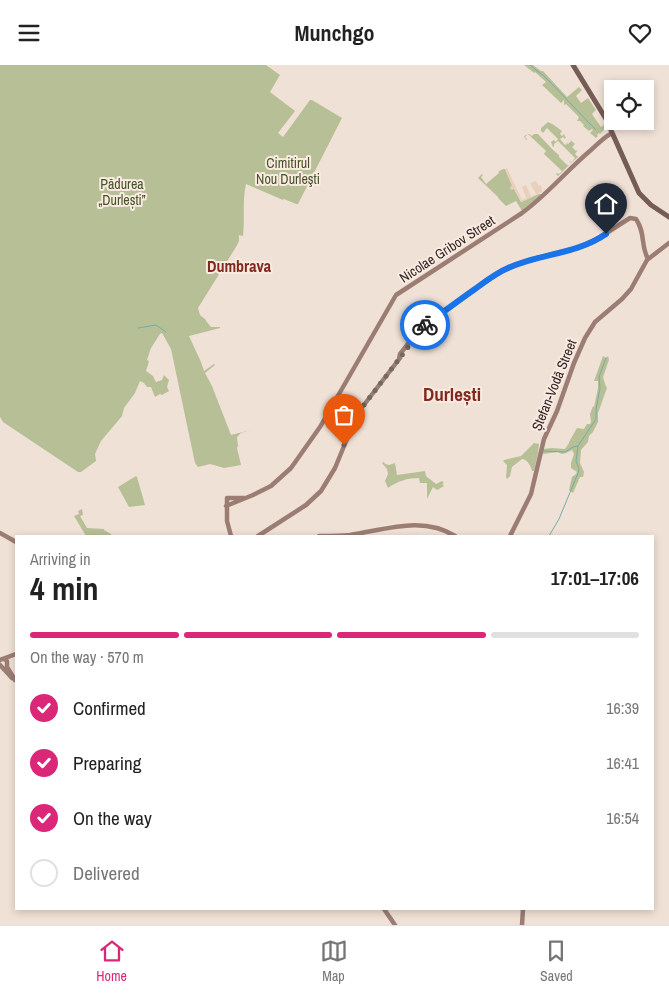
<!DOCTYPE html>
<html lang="en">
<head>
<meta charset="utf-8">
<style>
	body { margin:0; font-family:"Archivo Narrow",sans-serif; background:#f6f6f6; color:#222; height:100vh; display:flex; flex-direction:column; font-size:19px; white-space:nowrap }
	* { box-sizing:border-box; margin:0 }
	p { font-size:16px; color:#767676 }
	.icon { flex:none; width:28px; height:28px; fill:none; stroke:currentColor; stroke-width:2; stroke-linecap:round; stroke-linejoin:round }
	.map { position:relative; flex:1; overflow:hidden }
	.drawer { position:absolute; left:15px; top:470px; width:639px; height:375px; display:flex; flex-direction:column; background:#fff; border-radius:0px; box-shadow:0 2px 8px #0003 }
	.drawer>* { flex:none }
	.tools { position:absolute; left:604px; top:15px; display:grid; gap:10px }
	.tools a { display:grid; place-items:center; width:50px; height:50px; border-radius:0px; background:#fff; box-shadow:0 2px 8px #0003; font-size:25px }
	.pin { position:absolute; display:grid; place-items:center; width:42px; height:42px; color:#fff; margin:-51px -21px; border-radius:50% 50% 50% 0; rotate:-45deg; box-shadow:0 0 5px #0007 }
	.pin .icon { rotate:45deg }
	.courier { position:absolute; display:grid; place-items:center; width:50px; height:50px; margin:-25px; border:4px solid #1a73e8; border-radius:50%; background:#fff; color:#222; box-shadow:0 1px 6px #0007 }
	.head em { font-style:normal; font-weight:700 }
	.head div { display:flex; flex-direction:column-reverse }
	.head { display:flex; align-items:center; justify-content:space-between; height:85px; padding:0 15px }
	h1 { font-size:32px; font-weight:700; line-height:38px }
	.bar { display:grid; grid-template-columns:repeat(4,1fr); gap:8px 5px; align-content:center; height:60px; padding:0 15px }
	.bar i { height:6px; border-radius:4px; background:#e0e0e0 }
	.bar .selected { background:#db2777 }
	.bar p { grid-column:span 4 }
	ol { padding:0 15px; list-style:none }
	li { display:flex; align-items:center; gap:15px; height:55px }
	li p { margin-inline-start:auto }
	li .icon { padding:5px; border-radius:50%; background:#db2777; color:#fff; stroke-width:4 }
	li:last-child { color:#767676 }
	li i { width:28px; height:28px; border:2px solid #e0e0e0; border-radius:50% }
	header { display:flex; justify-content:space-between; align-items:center; height:65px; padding:0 15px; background:#fff; font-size:22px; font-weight:700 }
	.menu { display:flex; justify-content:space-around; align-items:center; height:70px; border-top:1px solid #e0e0e0; background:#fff; font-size:14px; color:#767676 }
	.menu a { display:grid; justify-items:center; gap:2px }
	.menu .selected { color:#db2777 }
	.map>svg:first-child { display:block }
	.green { fill:#b7bf96 }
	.plaza { fill:#e9d0bc }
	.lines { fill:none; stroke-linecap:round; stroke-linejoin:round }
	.stream { stroke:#75ada8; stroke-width:1 }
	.secondary { stroke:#9b7d74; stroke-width:4.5 }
	.primary { stroke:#755c55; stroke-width:5 }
	.done { stroke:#756863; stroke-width:5; stroke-dasharray:0 9 }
	.route { stroke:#1a73e8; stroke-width:6 }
	.labels { text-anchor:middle; stroke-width:4; stroke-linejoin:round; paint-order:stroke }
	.park-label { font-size:14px; fill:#475128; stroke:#f9ebe2 }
	.street-label { font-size:14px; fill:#332725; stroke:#f9ebe2 }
	.quarter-label { font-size:16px; font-weight:bold; fill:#82291e; stroke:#f9ebe2 }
	.district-label { font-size:19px; font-weight:bold; fill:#82291e; stroke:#f9ebe2 }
</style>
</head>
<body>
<header><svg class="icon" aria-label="menu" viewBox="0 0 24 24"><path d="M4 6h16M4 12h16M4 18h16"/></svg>Munchgo<svg class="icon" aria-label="heart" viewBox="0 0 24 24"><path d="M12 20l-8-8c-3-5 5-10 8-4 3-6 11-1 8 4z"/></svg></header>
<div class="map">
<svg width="669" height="860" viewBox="0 0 669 860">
	<rect width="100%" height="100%" fill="#f0e1d6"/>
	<!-- green -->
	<path class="green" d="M 0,0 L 266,0 L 280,10 L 270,27 L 295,46 L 278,68 L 283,72 L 310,35 L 312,35 L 342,53 L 298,139 L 296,139 L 284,134 L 283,135 L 246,119 C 242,137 245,153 243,171 L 239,170 L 239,176 L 236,182 L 198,243 L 200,250 L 206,255 L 206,256 L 211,262 L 220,262 L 220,263 L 189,271 L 201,297 L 204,306 L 214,299 L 215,300 L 205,308 L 212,321 L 231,370 L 251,365 L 241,368 L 237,372 L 238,381 L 237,383 L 241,400 L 224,403 L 210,399 L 198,402 L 195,398 L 171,284 L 162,268 L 160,269 L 151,283 L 147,295 L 149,296 L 146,306 L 153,311 L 156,317 L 162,315 L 164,310 L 169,315 L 167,322 L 169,326 L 162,330 L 160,329 L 155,332 L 151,322 L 147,322 L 144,318 L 140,316 L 135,328 L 124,343 L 122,351 L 101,376 L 95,389 L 96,396 L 81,407 L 78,407 L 3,357 L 0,352 Z
		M 524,0 L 533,0 L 541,6 L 543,6 L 567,32 L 579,22 L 582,25 L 576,31 L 581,38 L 588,33 L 596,45 L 592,49 L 601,62 L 604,60 L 606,63 L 600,69 L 599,68 L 597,70 L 598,71 L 596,73 L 590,68 L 593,65 L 592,64 L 589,66 L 583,61 L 584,60 L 580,56 L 577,56 L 579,52 L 566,39 L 564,40 L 564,35 L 561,38 L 542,20 L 546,17 L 535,7 L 534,8 Z
		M 548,57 L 554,60 L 562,66 L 560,69 L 562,71 L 564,69 L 565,70 L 564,71 L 566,72 L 565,74 L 563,72 L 560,74 L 565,80 L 567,79 L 566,77 L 568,79 L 571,76 L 569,74 L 575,79 L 572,82 L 576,86 L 578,85 L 575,89 L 578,92 L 571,98 L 569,96 L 572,97 L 575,93 L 558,76 L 554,79 L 554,82 L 553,82 L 551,77 L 554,75 L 556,77 L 558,74 L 547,63 L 543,68 L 541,66 L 541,63 Z
		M 528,69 L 525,72 L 527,74 L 526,75 L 524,71 L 529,69 L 532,71 L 534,69 L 538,69 L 553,85 L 559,90 L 559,92 L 567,100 L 569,100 L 558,111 L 556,109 L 557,108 L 559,109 L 562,106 L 544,89 L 543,90 L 546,86 Z
		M 503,104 L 505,104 L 513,121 L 510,122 L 514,124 L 521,137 L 539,129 L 542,129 L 522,146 L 516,136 L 506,141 L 498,133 L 498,132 L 478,113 L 482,109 L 483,110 L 481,112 L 486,119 L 499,108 L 498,107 Z
		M 603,291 L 606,293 L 608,291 L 609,295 L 603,312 L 605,319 L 607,323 L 598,348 L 598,357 L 593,367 L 589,371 L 588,377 L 581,385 L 580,398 L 584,407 L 583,412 L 580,412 L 573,428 L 569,425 L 572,412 L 576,409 L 577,407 L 571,403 L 571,398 L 574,389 L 572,385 L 566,388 L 562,389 L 558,387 L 543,389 L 543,384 L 552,383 L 565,384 L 569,378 L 569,377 L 577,363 L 584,364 L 587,359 L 590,359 L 591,357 L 590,349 L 593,341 L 594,342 L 598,323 L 598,316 L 594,316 Z
		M 534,378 L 539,379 L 538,388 L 534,406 L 532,406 C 531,401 527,394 522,394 L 512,402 L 510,411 L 507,414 L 506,412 L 507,400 L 503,396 L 504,395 L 521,391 Z
		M 384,397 L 385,399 L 389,400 L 395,398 L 397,410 L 425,406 L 426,411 L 436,419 L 442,416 L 444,418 L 442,419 L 444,421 L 437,425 L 433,422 L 427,434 L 427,418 L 420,418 L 419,413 C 407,413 398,416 388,423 L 385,416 L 388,409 L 387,404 L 382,398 Z
		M 136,411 L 137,412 L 145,440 L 129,442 L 118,422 Z
		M 82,444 L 83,450 L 80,451 L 87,463 L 104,464 L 104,465 L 111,469 L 112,471 L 86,471 L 74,451 L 79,449 L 78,446 Z"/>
	<!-- plaza -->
	<path class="plaza" d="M 507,103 L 522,135 L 526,133 L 522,122 L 526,120 L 531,131 L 535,130 L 536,129 L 530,118 L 536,116 L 539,121 L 541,120 L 542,127 L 521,137 L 514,124 L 511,125 L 510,122 L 512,121 L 505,104 Z"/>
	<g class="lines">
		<!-- stream -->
		<path class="stream" d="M 530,0 C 535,5 541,8 546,13 C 563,30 579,48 596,65
			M 621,127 L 626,132
			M 138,263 L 156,260 L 166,267
			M 544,386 L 565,387 L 573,382 L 578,381
			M 549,471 L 559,454 L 578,408 L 579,404 L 576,396 L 578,381 L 596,354 L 596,345 L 600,323 L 599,312 L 606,293"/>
		<!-- secondary -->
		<path class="secondary" d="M 399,294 L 400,289 L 419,265 L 451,241 L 500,207 L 529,195 L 577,183 L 597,174 L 630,153 L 636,154 C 646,169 640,179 648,194
			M 226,441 L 253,430 L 271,421 L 291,403 L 320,362 L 396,230 L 522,148 C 547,130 567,105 591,85 C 598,79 604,72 612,68
			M 0,468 L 16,477
			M 231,471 L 227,456 L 227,433 L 244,433
			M 258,471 L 306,440 L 321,426 L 335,403 L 349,369 L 360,345 L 400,293
			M 319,471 C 329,471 339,471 350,470 C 384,465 423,450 455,471
			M 510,471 L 531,429 L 544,374 L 557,346 L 574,298 L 585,273 L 595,257 L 622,234 L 631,224 L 647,195 L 669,178
			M 4,594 L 7,596 L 7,602 L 15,615
			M 0,595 L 16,589
			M 0,600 L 12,613
			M 384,844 L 395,860
			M 522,860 L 523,844"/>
		<!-- primary -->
		<path class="primary" d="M 573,0 L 606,54 L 639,128 L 651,140 L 669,152"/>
	</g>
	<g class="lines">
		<!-- done -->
		<path class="done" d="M 344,380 L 364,340 L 425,260"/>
		<!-- route -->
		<path class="route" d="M 425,260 C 442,248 458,236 475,224 C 486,216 496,208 508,203 C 541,188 575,190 606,169"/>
	</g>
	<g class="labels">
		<!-- park labels -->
		<g class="park-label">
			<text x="288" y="103">Cimitirul<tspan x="288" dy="16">Nou Durleşti</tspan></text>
			<text x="122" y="124">Pădurea<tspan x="122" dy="16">„Durlești”</tspan></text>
		</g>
		<!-- street labels -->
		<g class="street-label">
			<text transform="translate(447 184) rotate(-33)" y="5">Nicolae Gribov Street</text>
			<text transform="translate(554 320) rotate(-68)" y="5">Ștefan-Vodă Street</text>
		</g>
		<!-- quarter labels -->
		<g class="quarter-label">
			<text x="239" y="207">Dumbrava</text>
		</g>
		<!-- district labels -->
		<g class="district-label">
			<text x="452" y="336">Durlești</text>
		</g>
	</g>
</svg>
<div class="tools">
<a><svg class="icon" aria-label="locate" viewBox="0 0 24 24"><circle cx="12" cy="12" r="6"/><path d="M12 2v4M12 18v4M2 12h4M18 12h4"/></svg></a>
</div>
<div class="pin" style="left:344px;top:380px;background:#ea580c"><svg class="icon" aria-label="bag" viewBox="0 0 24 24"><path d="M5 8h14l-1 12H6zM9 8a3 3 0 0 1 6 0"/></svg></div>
<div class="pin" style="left:606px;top:169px;background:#1f2937"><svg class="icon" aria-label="home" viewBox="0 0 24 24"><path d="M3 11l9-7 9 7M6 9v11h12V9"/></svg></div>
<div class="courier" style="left:425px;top:260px"><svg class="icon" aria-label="bike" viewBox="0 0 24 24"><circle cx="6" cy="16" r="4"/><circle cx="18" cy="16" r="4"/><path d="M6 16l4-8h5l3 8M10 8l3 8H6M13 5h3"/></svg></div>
<section class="drawer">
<div class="head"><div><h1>4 min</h1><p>Arriving in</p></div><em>17:01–17:06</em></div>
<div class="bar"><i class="selected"></i><i class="selected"></i><i class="selected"></i><i></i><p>On the way · 570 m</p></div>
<ol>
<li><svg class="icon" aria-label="check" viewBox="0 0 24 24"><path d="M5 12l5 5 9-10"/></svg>Confirmed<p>16:39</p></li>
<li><svg class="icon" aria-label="check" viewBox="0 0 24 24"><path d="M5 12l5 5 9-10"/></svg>Preparing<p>16:41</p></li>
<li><svg class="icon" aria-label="check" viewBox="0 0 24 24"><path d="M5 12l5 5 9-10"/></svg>On the way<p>16:54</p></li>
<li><i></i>Delivered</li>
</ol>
</section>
</div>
<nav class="menu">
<a class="selected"><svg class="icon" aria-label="home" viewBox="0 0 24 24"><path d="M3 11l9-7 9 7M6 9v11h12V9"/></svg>Home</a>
<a><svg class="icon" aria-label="map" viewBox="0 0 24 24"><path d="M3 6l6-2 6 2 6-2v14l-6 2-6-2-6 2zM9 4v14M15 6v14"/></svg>Map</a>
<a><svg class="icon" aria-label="saved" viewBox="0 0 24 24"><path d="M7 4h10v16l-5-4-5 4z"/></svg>Saved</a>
</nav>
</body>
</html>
